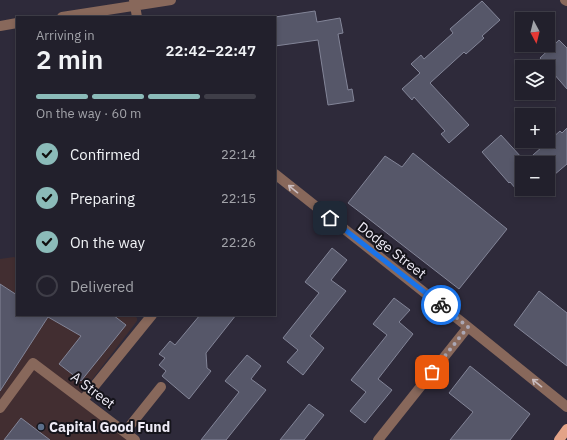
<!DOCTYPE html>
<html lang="en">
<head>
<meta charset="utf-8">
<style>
	body { margin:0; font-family:"IBM Plex Sans",sans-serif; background:#2e2d38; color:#f1f3f6; height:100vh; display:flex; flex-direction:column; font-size:15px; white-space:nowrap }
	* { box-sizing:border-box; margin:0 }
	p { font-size:13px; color:#a2a3a9 }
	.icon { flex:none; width:22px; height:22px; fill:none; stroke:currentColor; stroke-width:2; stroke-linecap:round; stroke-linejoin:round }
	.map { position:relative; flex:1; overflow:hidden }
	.side { position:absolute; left:16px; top:16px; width:260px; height:300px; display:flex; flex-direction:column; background:#22202c; border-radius:0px; box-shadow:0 2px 6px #0003,0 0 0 1px #3f3e48 }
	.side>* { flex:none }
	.needle { width:26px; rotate:173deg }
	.tools { position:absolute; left:515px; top:12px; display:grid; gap:8px }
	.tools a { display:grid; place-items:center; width:40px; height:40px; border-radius:0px; background:#22202c; box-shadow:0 2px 6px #0003,0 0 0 1px #3f3e48; font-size:20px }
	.pin { position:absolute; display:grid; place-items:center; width:34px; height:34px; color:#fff; margin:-17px; border-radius:8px; box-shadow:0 2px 6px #0006 }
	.courier { position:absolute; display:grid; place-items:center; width:40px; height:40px; margin:-20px; border:3px solid #1a73e8; border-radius:50%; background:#fff; color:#222; box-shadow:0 1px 5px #0007 }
	.head em { font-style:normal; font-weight:600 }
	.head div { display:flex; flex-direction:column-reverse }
	.head { display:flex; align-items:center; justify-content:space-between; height:68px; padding:0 20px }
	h1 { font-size:26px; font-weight:600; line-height:30px }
	.bar { display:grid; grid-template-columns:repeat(4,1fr); gap:6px 4px; align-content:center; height:48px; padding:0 20px }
	.bar i { height:5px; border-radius:3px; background:#3f3e48 }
	.bar .active { background:#8bbbb9 }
	.bar p { grid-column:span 4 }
	ol { padding:0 20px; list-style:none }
	li { display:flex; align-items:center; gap:12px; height:44px }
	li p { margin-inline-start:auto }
	li .icon { padding:4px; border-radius:50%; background:#8bbbb9; color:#111; stroke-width:4 }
	li:last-child { color:#a2a3a9 }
	li i { width:22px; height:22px; border:2px solid #3f3e48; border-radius:50% }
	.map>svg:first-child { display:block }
	.industrial { fill:#422e31 }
	.building { fill:#565769; stroke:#838598 }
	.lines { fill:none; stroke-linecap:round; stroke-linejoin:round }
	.minor { stroke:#88685b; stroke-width:10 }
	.major { stroke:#e3a387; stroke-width:10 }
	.oneway { stroke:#cabdc0 }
	.done { stroke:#aba7b4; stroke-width:4; stroke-dasharray:0 7.2 }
	.route { stroke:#1a73e8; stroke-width:5 }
	.service-dot { fill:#5c6f8a; stroke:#15141b; stroke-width:1.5 }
	.labels { text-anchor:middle; stroke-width:4; stroke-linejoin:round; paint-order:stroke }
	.street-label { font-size:14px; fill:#eeebf6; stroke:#15141b }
	.poi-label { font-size:14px; font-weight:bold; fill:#eeebf6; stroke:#15141b; text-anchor:start }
</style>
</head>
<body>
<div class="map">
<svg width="567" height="440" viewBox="0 0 567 440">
	<rect width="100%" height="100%" fill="#2e2a3a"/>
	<!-- industrial -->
	<path class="industrial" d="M 14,257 L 17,259 L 17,315 L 133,315 L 137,318 L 137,321 L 81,394 L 133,440 L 0,440 L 0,259 Z"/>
	<!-- building -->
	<path class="building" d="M 482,1 L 500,20 L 482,36 L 484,38 L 466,54 L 464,52 L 430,83 L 469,125 L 449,143 L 441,134 L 445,131 L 414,97 L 412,100 L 402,89 L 420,73 L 411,64 L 421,55 L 424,59 L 453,33 L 450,29 Z
		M 315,11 L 317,22 L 340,18 L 343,33 L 338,34 L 348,90 L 352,89 L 354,101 L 328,105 L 318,40 L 275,46 L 275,17 Z
		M 559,40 L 567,48 L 567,89 L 540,58 Z
		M 567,128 L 567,164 L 548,180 L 548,163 L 524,163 L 560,131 L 562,133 Z
		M 501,135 L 522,158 L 522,196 L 510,182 L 509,183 L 482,152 Z
		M 413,153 L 507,229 L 459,289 L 365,216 L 348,203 L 385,156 L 402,167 Z
		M 332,248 L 347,260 L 331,280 L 346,291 L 310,336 L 324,348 L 303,375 L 287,362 L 298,350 L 283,338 L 319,293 L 305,282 Z
		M 0,284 L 17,295 L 17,315 L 113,315 L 126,325 L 81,381 L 59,364 L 81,336 L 48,317 L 0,391 Z
		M 539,291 L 567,313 L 567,366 L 514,325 Z
		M 394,298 L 410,310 L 399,322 L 413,334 L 378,379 L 392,390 L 365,423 L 350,411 L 366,392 L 351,380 L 387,335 L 373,324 Z
		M 200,315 L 236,315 L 206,353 L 207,368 L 211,371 L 189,399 L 162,376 L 166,371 L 159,365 L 165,358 L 159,354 L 170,341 L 175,345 Z
		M 247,355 L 261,366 L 251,379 L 266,390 L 226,440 L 201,440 L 239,392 L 225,381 Z
		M 470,366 L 530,414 L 510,440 L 450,440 L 473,412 L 449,393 Z
		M 309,404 L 324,415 L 304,440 L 280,440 Z
		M 21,418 L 50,440 L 4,440 Z"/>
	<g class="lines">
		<!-- minor -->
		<path class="minor" d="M 134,0 L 137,17
			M 565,0 L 567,1
			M 62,17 L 171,0
			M 0,26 L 17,23
			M 275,174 L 468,327 L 567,407
			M 83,400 L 152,315
			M 0,408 L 33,363 L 135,440
			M 125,432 L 161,387
			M 378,440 L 468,327"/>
		<!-- major -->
		<path class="major" d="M 559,440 L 567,429"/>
	</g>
	<!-- one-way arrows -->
	<defs><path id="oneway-shaft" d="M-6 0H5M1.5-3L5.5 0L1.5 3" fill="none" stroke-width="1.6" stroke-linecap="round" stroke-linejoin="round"/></defs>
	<g class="oneway">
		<use href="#oneway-shaft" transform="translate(293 189) rotate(-141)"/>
		<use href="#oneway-shaft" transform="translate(537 383) rotate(-141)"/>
	</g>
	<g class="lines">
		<!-- done -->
		<path class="done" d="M 432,372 L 468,327 L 441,305"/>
		<!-- route -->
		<path class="route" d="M 330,218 L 441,305"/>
	</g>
	<!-- markers -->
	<circle class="service-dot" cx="41" cy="427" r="4"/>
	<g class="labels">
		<!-- street labels -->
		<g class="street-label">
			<text transform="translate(392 250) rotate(38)" y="5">Dodge Street</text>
			<text transform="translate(93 390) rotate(37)" y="5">A Street</text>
		</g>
		<!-- poi labels -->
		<g class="poi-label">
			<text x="49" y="432">Capital Good Fund</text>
		</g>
	</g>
</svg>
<div class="tools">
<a><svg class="needle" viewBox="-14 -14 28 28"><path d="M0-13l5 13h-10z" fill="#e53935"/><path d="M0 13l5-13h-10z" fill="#a2a3a9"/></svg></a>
<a><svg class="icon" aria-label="layers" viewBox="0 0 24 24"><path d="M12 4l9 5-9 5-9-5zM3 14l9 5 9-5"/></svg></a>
<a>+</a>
<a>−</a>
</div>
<div class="pin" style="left:432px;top:372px;background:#ea580c"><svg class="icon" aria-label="bag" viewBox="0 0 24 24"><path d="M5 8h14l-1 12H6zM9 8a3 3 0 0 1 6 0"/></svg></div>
<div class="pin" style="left:330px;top:218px;background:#1f2937"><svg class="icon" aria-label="home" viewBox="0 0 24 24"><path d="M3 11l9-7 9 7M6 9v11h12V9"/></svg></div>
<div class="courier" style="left:441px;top:305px"><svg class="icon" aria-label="bike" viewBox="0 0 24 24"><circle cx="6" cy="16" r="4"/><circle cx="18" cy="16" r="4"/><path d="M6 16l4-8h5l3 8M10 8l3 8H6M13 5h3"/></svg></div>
<section class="side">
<div class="head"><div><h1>2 min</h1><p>Arriving in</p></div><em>22:42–22:47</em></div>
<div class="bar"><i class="active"></i><i class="active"></i><i class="active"></i><i></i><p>On the way · 60 m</p></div>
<ol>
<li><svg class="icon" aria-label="check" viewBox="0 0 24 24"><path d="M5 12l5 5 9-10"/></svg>Confirmed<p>22:14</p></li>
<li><svg class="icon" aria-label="check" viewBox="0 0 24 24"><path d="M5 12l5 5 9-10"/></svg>Preparing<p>22:15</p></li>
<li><svg class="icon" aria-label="check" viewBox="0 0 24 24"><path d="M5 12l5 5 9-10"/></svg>On the way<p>22:26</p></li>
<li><i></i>Delivered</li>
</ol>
</section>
</div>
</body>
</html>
